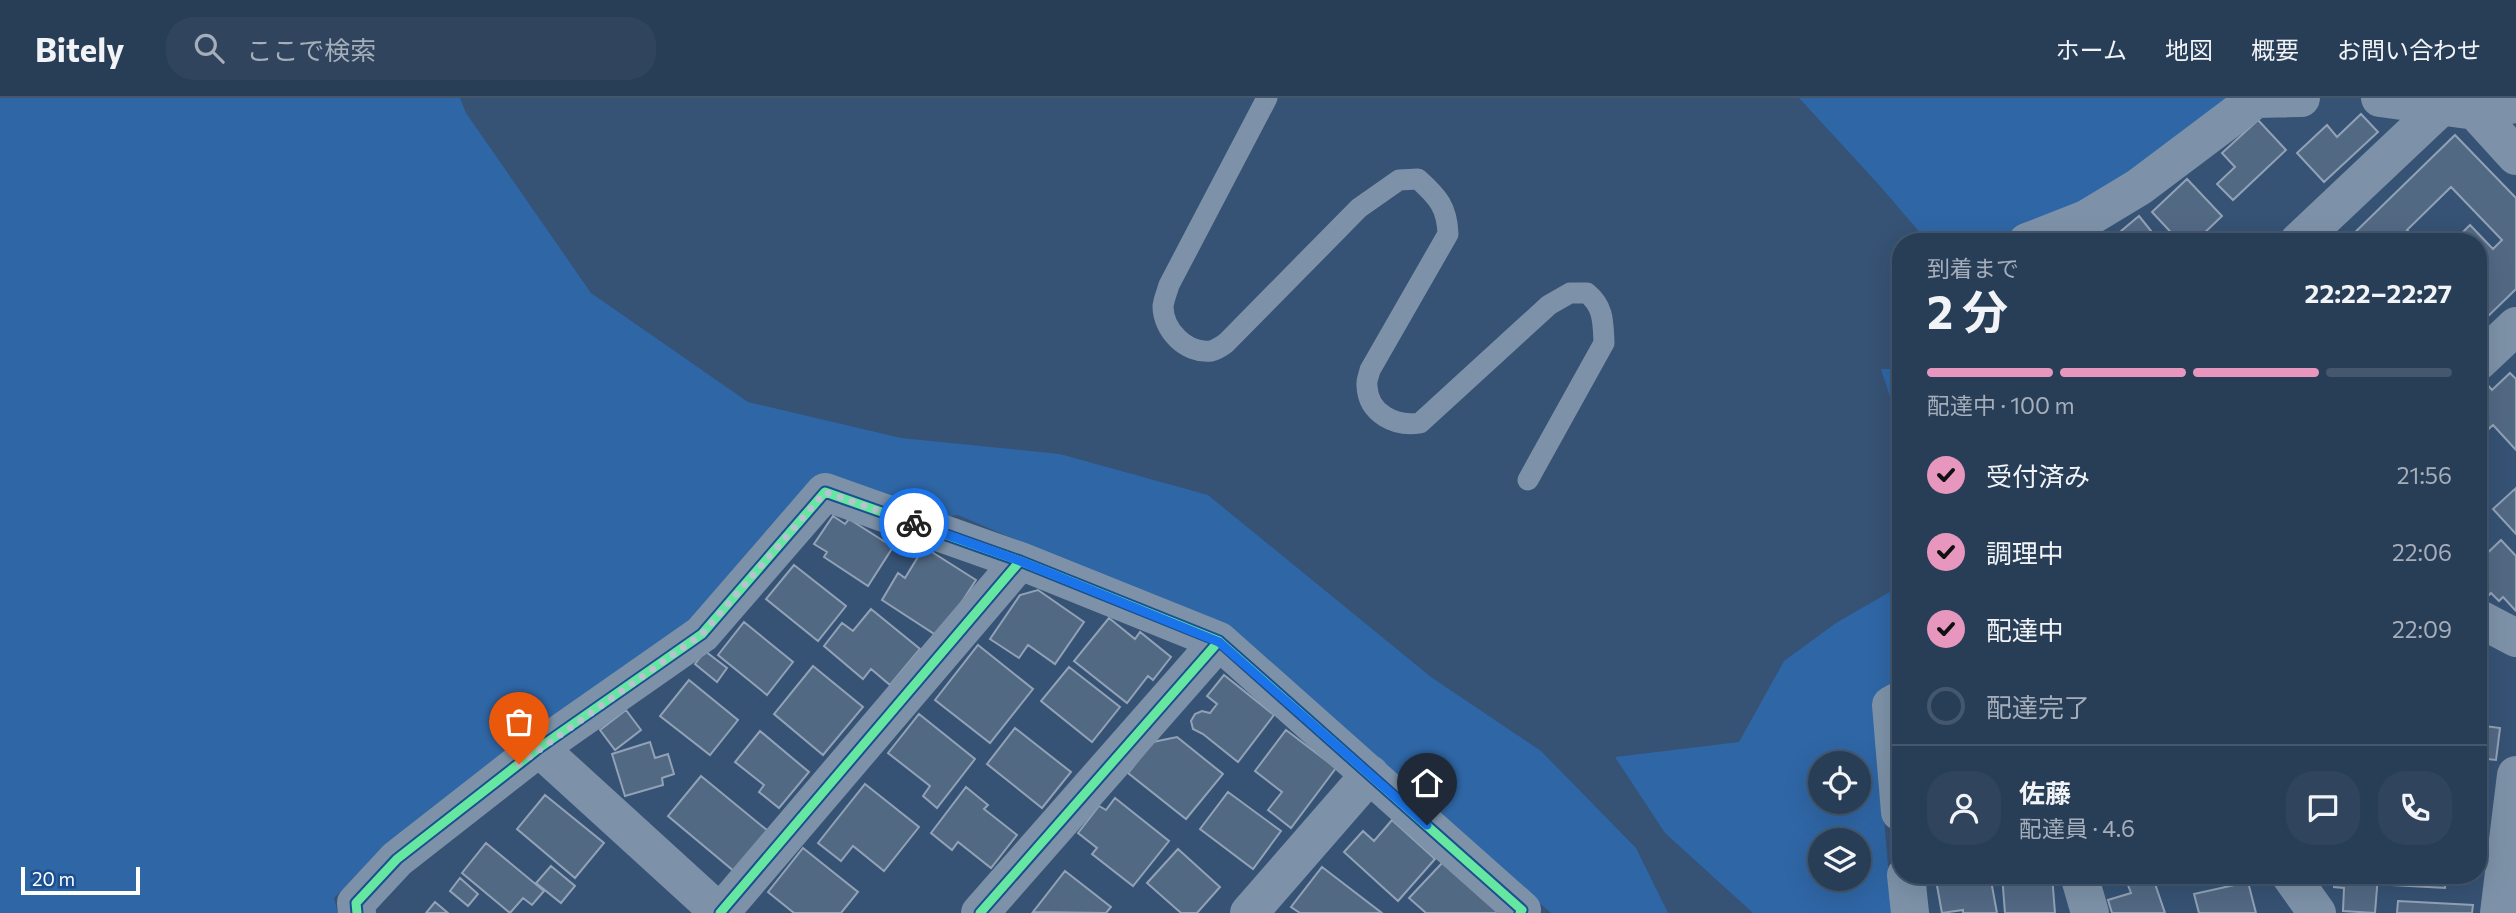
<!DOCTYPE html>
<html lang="ja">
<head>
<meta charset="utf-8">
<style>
	body { margin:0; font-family:Commissioner,"Noto Sans JP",sans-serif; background:#30455d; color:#f1f3f6; height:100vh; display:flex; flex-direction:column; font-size:26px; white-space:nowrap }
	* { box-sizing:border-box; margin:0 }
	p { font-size:23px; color:#a5aeba }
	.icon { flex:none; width:38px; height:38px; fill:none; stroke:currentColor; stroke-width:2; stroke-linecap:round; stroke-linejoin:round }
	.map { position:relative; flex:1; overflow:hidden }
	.details { position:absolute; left:1892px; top:135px; width:595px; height:651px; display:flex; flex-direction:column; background:#283e57; border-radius:28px; box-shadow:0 7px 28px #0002,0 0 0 2px #44576d }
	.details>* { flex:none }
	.tools { position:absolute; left:1808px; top:653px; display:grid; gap:14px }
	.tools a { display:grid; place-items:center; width:63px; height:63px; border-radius:50%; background:#283e57; box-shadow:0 7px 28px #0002,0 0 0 2px #44576d; font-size:35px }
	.scale { position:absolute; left:21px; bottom:18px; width:119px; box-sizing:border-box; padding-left:7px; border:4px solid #fff; border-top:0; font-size:19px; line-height:24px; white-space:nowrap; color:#fff; -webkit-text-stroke:5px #1b4f8f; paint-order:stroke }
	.pin { position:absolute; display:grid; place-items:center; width:60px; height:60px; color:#fff; margin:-72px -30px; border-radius:50% 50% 50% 0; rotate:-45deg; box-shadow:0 0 7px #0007 }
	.pin .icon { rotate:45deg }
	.courier { position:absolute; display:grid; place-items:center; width:70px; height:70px; margin:-35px; border:5px solid #1a73e8; border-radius:50%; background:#fff; color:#222; box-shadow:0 2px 9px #0007 }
	.summary em { font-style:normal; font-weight:700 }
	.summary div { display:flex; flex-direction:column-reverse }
	.summary { display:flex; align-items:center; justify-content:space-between; height:119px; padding:0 35px }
	h1 { font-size:46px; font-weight:700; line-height:52px }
	.bar { display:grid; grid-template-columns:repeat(4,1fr); gap:10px 7px; align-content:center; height:84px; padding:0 35px }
	.bar i { height:9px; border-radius:5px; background:#44576d }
	.bar .on { background:#e797bd }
	.bar p { grid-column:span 4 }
	.line { display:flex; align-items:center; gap:18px; padding:0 35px; border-top:2px solid #44576d }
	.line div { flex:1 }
	.round { display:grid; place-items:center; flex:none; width:74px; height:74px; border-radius:28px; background:#30455d }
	ol { padding:0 35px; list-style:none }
	li { display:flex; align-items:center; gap:21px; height:77px }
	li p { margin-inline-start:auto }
	li .icon { padding:7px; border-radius:50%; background:#e797bd; color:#111; stroke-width:4 }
	li:last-child { color:#a5aeba }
	li i { width:38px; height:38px; border:4px solid #44576d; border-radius:50% }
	header { display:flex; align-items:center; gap:42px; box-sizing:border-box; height:98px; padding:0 35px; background:#283e57; border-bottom:2px solid #44576d }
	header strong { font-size:33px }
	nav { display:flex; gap:38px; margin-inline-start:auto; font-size:24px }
	.search { width:490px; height:63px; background:#30455d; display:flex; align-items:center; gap:18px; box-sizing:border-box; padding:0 24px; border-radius:28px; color:#a5aeba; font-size:26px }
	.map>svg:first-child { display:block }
	.green { fill:#2f66a5; fill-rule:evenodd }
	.building { fill:#526984; stroke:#92a2b6; stroke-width:2 }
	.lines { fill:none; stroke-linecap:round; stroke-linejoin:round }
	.service { stroke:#7d92a8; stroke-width:21 }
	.minor { stroke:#7d92a8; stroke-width:38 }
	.cycleway-casing { stroke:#1b4f8f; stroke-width:13 }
	.cycleway { stroke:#66e7a1; stroke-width:9 }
	.done { stroke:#b9c2ce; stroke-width:7; stroke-dasharray:0 12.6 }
	.route { stroke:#1a73e8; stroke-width:9 }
</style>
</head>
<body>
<header>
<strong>Bitely</strong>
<div class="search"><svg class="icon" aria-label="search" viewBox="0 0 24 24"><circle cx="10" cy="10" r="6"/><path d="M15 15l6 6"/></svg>ここで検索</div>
<nav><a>ホーム</a><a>地図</a><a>概要</a><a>お問い合わせ</a></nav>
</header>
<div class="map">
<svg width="2516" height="815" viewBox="0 0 2516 815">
	<rect width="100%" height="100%" fill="#365274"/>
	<!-- green -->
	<path class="green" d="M 0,0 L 460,0 L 466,15 L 591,195 L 748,304 L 901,340 L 1060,356 L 1208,397 L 1431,579 L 1541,653 L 1636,750 L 1668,815 L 1551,815 L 1226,532 L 958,417 L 927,422 L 820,381 L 695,523 L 383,749 L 334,800 L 338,815 L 0,815 Z
		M 1799,0 L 2237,0 L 2083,110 L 1995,144 L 1927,143 L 1880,88 Z
		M 1881,271 L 1900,271 L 1900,330 Z
		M 1900,488 L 1900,588 L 1874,602 L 1892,815 L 1753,815 L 1665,735 L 1615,659 L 1739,644 L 1784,563 L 1836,525 ZM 1820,665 L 1858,665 L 1858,704 L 1820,704 ZM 1820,742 L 1858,742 L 1858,780 L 1820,780 Z"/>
	<!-- building -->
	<path class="building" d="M 2361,16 L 2378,34 L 2324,84 L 2297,55 L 2327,27 L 2337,39 Z
		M 2258,22 L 2286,52 L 2233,102 L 2217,86 L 2235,69 L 2222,55 Z
		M 2455,37 L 2516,100 L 2516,191 L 2478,228 L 2478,144 L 2453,144 L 2470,127 L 2493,151 L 2502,142 L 2451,89 L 2407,132 L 2418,144 L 2345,144 Z
		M 2187,81 L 2222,118 L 2195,144 L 2180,144 L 2152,114 Z
		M 2139,118 L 2160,144 L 2108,144 Z
		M 2510,275 L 2516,281 L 2516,352 L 2493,327 L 2483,336 L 2478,331 L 2478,293 L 2486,285 L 2492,292 Z
		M 2516,390 L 2516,436 L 2493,411 Z
		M 833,418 L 845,426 L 849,421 L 893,449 L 868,488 L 824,459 L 827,454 L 814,446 Z
		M 2501,442 L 2516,458 L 2516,513 L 2503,499 L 2499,503 L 2491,495 L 2487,499 L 2478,489 L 2478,464 Z
		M 924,449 L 976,482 L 939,539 L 882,502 L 898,475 L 905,480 Z
		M 794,467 L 846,508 L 818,543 L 766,501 Z
		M 1038,492 L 1084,524 L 1055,566 L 1028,547 L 1019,560 L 990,541 L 1020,497 Z
		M 871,511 L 920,551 L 890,587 L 871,571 L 863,581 L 824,548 L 842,525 L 853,533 Z
		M 1109,520 L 1135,541 L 1140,534 L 1171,559 L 1153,582 L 1148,578 L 1127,605 L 1074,563 Z
		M 744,524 L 793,564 L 767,597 L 718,557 Z
		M 2478,542 L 2485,542 L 2482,577 L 2478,577 Z
		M 978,547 L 1033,591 L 990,645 L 935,602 Z
		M 705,553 L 727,570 L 717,584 L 695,566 Z
		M 813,568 L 863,609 L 823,657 L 774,616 Z
		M 1069,569 L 1120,609 L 1092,644 L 1041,603 Z
		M 1224,577 L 1274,617 L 1238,664 L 1203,636 L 1193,631 L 1191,623 L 1195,616 L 1202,613 L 1210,615 L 1217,606 L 1207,598 Z
		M 689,582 L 738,622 L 710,657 L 660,618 Z
		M 626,612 L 641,632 L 615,652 L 600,632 Z
		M 919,616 L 975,661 L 937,710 L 923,698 L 930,688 L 888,655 Z
		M 2478,627 L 2500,630 L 2496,662 L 2478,660 Z
		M 1015,630 L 1071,674 L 1042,710 L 987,666 Z
		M 1286,632 L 1336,670 L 1291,730 L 1268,712 L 1282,694 L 1255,673 Z
		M 760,633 L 809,674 L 779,710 L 759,694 L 764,687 L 735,664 Z
		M 1177,639 L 1223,676 L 1186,721 L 1128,675 L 1153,644 Z
		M 650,644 L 655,660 L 668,656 L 674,676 L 662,680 L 663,687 L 625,698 L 612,656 Z
		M 701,678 L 768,733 L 735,774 L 668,718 Z
		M 865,686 L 919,729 L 884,773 L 853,748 L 841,763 L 818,745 Z
		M 966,689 L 988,707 L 984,711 L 1017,737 L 991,770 L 958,744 L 952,752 L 931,735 Z
		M 1228,694 L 1281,733 L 1253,771 L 1200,731 Z
		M 545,697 L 604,745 L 575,780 L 517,731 Z
		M 1115,700 L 1169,743 L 1133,788 L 1092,756 L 1097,750 L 1078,735 L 1099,708 L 1106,712 Z
		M 1392,722 L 1435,761 L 1398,803 L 1344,754 L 1363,733 L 1374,743 Z
		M 486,745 L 544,793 L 532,807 L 523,800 L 510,815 L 462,775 Z
		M 803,750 L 858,794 L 841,815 L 794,815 L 768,794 Z
		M 1178,751 L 1220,789 L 1197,815 L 1181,815 L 1147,785 Z
		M 1443,764 L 1499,815 L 1426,815 L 1409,800 Z
		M 551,768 L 575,788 L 561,805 L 536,785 Z
		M 1322,769 L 1382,815 L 1300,815 L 1291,809 Z
		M 1065,773 L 1111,809 L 1106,815 L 1033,814 Z
		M 1935,777 L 1990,777 L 1997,815 L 1963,815 L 1963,812 L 1942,815 Z
		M 2002,777 L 2052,777 L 2055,815 L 2005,815 Z
		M 2124,777 L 2152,777 L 2165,815 L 2112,815 L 2108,802 L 2131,795 Z
		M 2335,777 L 2378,777 L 2375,815 L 2343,813 L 2344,790 L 2334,789 Z
		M 2393,777 L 2446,777 L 2445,790 L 2392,787 Z
		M 460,780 L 478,796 L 468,808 L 450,793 Z
		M 2248,784 L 2256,815 L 2199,815 L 2194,796 Z
		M 2398,803 L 2473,807 L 2472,815 L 2397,815 Z
		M 435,804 L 448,815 L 426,815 Z"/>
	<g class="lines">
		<!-- service -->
		<path class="service" d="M 1267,0 L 1169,187 C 1167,194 1164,201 1163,208 C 1163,232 1186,256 1211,253 C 1215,252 1222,248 1226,245 L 1359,110 L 1399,82 L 1418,81 C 1438,99 1447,109 1448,136 L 1370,272 C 1369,277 1366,283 1367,288 C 1368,316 1396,329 1420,325 L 1549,207 L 1570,195 L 1587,195 C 1604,209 1603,224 1604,245 L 1528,382"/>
		<!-- minor -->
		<path class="minor" d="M 2380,0 L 2475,13 L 2516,6
			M 2475,13 L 2516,58
			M 2027,144 L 2086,121 L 2139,89 L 2256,1 L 2301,0
			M 2298,144 L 2441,9
			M 2478,264 L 2516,228
			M 2478,520 L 2516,540
			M 1900,602 L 1891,607 L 1900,714
			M 539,650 L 720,815
			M 1906,777 L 1910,815
			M 2079,777 L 2090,815
			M 2290,777 L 2317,815
			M 357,815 L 356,805 L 397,761 L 539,650 L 702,536 L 825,394 L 1020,463 L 1219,543 L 1522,812 L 1520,815
			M 720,815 L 1020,463
			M 980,815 L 1219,543
			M 1249,815 L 1370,676
			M 2499,815 L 2516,677"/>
		<!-- cycleway casing -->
		<g class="cycleway-casing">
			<path id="cycleway" d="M 357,815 L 356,805 L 397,761 L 539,650 L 702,536 L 825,394 L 1020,463 L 1219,543 L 1522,812 L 1520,815
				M 720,815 L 1020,463
				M 980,815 L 1219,543"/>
		</g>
		<!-- cycleway -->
		<use href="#cycleway" class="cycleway"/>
	</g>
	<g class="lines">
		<!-- done -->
		<path class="done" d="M 519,666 L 702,536 L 825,394 L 914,425"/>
		<!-- route -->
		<path class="route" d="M 914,425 L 1020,463 L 1219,544 L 1427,727"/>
	</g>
</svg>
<div class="tools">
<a><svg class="icon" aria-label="locate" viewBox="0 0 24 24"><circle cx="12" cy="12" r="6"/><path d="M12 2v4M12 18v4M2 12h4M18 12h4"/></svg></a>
<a><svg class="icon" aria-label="layers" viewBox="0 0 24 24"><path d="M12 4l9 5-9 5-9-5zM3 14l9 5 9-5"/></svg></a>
</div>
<div class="scale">20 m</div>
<div class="pin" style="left:519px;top:666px;background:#ea580c"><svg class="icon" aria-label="bag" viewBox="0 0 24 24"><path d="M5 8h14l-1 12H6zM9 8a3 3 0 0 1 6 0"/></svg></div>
<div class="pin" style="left:1427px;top:727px;background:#1f2937"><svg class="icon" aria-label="home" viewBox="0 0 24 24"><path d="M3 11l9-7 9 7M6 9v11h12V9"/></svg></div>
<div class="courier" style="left:914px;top:425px"><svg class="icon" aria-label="bike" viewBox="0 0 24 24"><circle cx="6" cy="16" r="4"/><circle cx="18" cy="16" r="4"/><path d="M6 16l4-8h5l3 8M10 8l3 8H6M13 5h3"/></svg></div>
<section class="details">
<div class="summary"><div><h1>2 分</h1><p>到着まで</p></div><em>22:22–22:27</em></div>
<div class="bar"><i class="on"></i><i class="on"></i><i class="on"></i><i></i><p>配達中 · 100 m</p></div>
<ol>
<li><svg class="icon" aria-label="check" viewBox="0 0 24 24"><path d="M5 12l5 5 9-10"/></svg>受付済み<p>21:56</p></li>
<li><svg class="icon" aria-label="check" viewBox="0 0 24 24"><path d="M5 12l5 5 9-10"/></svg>調理中<p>22:06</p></li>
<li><svg class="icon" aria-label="check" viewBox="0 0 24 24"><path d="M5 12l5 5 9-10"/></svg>配達中<p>22:09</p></li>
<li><i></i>配達完了</li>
</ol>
<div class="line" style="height:126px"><a class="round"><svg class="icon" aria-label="person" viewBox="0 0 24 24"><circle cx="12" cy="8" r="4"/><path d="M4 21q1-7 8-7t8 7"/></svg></a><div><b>佐藤</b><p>配達員 · 4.6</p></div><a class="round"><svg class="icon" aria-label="chat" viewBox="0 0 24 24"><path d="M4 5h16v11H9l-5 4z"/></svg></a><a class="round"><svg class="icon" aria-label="phone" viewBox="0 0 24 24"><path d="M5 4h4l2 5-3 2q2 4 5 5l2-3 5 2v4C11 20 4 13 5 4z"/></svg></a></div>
</section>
</div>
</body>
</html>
